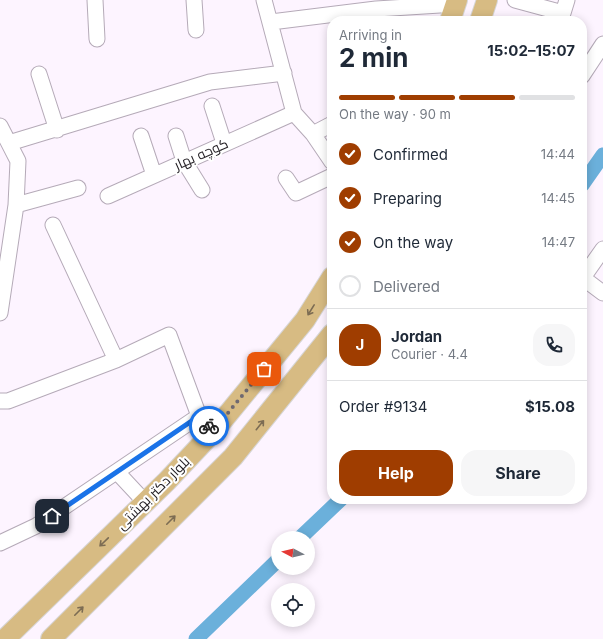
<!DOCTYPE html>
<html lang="en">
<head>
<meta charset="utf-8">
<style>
	body { margin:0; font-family:Inter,Cairo,sans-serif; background:#f6f6f7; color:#1f2937; height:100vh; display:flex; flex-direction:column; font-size:15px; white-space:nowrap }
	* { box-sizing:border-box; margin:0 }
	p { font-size:13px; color:#747a83 }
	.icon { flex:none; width:22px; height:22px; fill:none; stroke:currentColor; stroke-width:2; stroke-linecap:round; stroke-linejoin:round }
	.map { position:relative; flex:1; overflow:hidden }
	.side { position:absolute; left:327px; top:16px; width:260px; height:488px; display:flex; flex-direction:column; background:#fff; border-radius:16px; box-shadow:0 2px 10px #0003 }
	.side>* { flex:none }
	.needle { width:26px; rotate:277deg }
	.buttons { position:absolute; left:271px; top:531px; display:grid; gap:8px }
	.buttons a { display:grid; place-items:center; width:44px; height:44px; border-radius:50%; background:#fff; box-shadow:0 2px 10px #0003; font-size:20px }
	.pin { position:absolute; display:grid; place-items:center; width:34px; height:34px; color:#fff; margin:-17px; border-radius:8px; box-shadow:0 2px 6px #0006 }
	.courier { position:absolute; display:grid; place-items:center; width:40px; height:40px; margin:-20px; border:3px solid #1a73e8; border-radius:50%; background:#fff; color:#222; box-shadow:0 1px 5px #0007 }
	.overview em { font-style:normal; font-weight:700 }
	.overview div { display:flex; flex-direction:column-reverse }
	.overview { display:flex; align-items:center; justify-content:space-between; height:68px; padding:0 12px }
	h1 { font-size:26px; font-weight:700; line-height:30px }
	.bar { display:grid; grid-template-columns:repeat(4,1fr); gap:6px 4px; align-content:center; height:48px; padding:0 12px }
	.bar i { height:5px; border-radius:3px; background:#e0e1e3 }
	.bar .selected { background:#9f3d00 }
	.bar p { grid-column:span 4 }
	.line { display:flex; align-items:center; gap:10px; padding:0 12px; border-top:1px solid #e0e1e3 }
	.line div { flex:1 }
	.round { display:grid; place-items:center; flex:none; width:42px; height:42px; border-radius:16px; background:#f6f6f7 }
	ol { padding:0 12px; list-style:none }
	li { display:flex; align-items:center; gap:12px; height:44px }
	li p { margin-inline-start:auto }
	li .icon { padding:4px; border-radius:50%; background:#9f3d00; color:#fff; stroke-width:4 }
	li:last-child { color:#747a83 }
	li i { width:22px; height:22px; border:2px solid #e0e1e3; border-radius:50% }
	.cta { display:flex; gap:8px; margin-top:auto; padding:8px 12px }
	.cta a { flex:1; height:46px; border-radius:16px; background:#9f3d00; color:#fff; font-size:16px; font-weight:700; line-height:46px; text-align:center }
	.cta a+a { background:#f6f6f7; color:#1f2937 }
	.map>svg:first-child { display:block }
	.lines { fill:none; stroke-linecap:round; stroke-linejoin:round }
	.canal { stroke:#6bb0db; stroke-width:15 }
	.minor-casing { stroke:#b5aab8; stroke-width:17 }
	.major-casing { stroke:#d7d6d7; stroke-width:22 }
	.minor { stroke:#fff; stroke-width:15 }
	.major { stroke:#d7bb83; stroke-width:20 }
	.oneway { stroke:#7c6c53 }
	.done { stroke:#6f6970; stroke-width:4; stroke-dasharray:0 7.2 }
	.route { stroke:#1a73e8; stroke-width:5 }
	.labels { text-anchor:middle; stroke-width:4; stroke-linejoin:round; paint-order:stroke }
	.street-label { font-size:14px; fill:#221e23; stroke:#fff }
</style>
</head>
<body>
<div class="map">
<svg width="603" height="639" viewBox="0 0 603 639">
	<rect width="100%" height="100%" fill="#fdf4ff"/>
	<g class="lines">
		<!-- canal -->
		<path class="canal" d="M 582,185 L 603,155
			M 300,538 L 341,499
			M 196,639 L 278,560"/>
		<!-- minor casing -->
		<g class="minor-casing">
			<path id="minor" d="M 95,0 L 97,39
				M 194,0 L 196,30
				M 264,0 L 294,113 L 313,134 L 332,162
				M 515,0 L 563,13 L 567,0
				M 271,22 L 376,9 L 456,4
				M 39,74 L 57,130
				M 582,76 L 603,44
				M 212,106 L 224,143
				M 0,126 L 18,161 L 16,205 L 0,313
				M 313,134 L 332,124
				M 141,136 L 154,175
				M 176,136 L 184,161 L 202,190
				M 9,143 L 210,82 L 284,73
				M 286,178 L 296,193 L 332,176
				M 108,196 L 294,113
				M 16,205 L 78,188
				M 53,225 L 116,360
				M 583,278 L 603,293
				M 582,279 L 603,249
				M 0,401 L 8,401 L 116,360 L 169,335 L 199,416 L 214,431
				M 117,472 L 145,502
				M 0,543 L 36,526 L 199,416"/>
		</g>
		<!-- major casing -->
		<g class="major-casing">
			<path id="major" d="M 450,21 L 457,0
				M 480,21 L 487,0
				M 5,639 L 167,481 L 214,431 L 305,320 L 332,277
				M 51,639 L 233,457 L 332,334"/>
		</g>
		<!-- minor -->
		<use href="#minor" class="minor"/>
		<!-- major -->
		<use href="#major" class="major"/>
	</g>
	<!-- one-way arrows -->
	<defs><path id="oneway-shaft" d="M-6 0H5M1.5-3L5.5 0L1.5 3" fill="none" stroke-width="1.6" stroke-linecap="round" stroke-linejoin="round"/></defs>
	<g class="oneway">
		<use href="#oneway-shaft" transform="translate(311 310) rotate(122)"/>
		<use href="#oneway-shaft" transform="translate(260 425) rotate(-51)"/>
		<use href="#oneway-shaft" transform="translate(171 520) rotate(-45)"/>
		<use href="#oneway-shaft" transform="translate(104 542) rotate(136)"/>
		<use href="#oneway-shaft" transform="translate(79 611) rotate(-45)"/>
	</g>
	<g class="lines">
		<!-- done -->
		<path class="done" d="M 209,426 L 214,430 L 264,369"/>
		<!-- route -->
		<path class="route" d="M 52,516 L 199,416 L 209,426"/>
	</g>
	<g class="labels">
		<!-- street labels -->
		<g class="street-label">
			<text transform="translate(201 154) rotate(-24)" y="5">کوچه بهار</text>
			<text transform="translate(153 493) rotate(-45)" y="5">بلوار دکتر بهشتی</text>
		</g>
	</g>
</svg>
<div class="buttons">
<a><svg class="needle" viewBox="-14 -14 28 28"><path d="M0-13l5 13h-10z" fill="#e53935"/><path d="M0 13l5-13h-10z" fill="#747a83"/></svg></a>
<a><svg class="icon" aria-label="locate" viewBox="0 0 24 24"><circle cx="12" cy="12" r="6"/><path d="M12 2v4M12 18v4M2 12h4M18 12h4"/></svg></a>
</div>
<div class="pin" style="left:264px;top:369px;background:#ea580c"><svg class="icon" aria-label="bag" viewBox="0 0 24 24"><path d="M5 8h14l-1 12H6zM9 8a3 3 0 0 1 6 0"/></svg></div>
<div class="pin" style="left:52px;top:516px;background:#1f2937"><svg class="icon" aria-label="home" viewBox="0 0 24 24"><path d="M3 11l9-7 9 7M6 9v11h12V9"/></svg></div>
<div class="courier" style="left:209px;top:426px"><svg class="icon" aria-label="bike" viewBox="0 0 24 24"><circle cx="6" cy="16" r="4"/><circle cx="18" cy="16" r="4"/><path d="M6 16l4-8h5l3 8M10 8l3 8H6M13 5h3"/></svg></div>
<section class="side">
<div class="overview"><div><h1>2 min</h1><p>Arriving in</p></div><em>15:02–15:07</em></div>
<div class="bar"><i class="selected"></i><i class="selected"></i><i class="selected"></i><i></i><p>On the way · 90 m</p></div>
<ol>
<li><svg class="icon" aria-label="check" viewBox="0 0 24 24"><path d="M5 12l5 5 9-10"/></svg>Confirmed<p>14:44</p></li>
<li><svg class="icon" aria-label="check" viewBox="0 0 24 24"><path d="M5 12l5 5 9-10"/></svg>Preparing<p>14:45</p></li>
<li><svg class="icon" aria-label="check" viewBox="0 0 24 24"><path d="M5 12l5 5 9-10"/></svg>On the way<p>14:47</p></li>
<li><i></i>Delivered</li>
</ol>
<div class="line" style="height:72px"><b class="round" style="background:#9f3d00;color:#fff">J</b><div><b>Jordan</b><p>Courier · 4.4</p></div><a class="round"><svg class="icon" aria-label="phone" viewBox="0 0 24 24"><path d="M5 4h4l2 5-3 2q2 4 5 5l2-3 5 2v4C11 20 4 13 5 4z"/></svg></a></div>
<div class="line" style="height:52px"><div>Order #9134</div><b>$15.08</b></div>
<div class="cta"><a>Help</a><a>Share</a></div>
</section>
</div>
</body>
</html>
